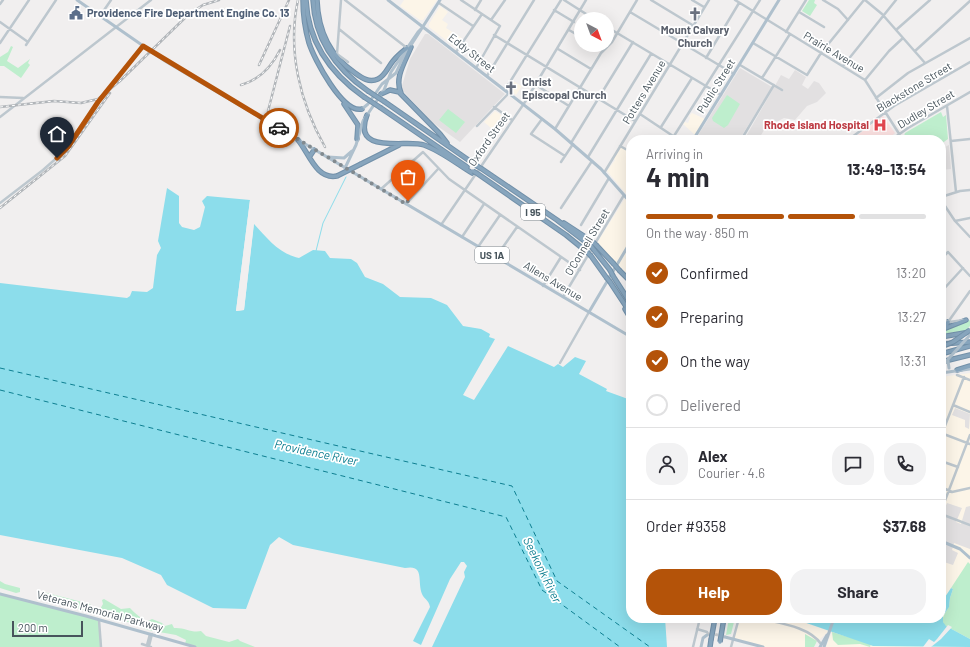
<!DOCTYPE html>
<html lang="en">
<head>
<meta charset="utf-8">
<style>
	body { margin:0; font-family:Barlow,sans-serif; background:#f2f2f3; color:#2b2b33; height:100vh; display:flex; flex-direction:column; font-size:15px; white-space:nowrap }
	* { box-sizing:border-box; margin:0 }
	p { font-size:13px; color:#7c7c81 }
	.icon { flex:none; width:22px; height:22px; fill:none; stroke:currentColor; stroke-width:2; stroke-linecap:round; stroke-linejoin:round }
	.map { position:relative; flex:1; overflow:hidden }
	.sheet { position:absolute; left:626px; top:135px; width:320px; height:488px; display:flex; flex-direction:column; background:#fff; border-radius:16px; box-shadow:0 4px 16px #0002 }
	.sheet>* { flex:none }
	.needle { width:26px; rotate:139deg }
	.tools { position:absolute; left:574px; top:12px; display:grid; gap:8px }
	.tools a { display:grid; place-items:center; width:40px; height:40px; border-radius:50%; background:#fff; box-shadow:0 4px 16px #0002; font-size:20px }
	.scale { position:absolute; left:12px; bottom:10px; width:71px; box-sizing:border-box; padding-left:4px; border:2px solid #47545c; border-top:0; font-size:11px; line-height:14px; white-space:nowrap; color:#47545c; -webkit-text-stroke:3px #fff; paint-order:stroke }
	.pin { position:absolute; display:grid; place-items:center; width:34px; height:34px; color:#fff; margin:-41px -17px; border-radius:50% 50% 50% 0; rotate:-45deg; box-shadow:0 0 4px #0007 }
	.pin .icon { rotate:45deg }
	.courier { position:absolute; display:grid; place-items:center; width:40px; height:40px; margin:-20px; border:3px solid #b45309; border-radius:50%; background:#fff; color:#222; box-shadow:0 1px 5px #0007 }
	.head em { font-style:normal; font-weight:700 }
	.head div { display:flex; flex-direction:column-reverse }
	.head { display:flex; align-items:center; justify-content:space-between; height:68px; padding:0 20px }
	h1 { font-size:26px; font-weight:700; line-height:30px }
	.bar { display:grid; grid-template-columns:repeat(4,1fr); gap:6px 4px; align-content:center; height:48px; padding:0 20px }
	.bar i { height:5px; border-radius:3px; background:#e1e1e2 }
	.bar .selected { background:#b45309 }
	.bar p { grid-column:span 4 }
	.line { display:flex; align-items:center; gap:10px; padding:0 20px; border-top:1px solid #e1e1e2 }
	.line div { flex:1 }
	.round { display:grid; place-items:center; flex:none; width:42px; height:42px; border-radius:16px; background:#f2f2f3 }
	ol { padding:0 20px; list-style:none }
	li { display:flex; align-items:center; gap:12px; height:44px }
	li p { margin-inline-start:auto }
	li .icon { padding:4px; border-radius:50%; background:#b45309; color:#fff; stroke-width:4 }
	li:last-child { color:#7c7c81 }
	li i { width:22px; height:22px; border:2px solid #e1e1e2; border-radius:50% }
	.button { display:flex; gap:8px; margin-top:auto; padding:8px 20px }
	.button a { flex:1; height:46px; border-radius:16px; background:#b45309; color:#fff; font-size:16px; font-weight:700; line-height:46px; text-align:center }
	.button a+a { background:#f2f2f3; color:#2b2b33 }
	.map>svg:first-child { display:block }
	.commercial { fill:#fcf5e8 }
	.education { fill:#e2e0e1 }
	.medical { fill:#fae0e0 }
	.green { fill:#beeecd }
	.water { fill:#8cddeb }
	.pier { fill:#f1efef }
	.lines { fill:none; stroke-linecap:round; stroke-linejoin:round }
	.stream { stroke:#8cddeb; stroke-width:1 }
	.ferry { stroke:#0e7f91; stroke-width:1; stroke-dasharray:5 4; stroke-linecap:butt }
	.major-tunnel { stroke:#c6c8ca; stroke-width:3; stroke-dasharray:3 1.5; stroke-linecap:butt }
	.highway-casing { stroke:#7290a9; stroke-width:5.5 }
	.minor { stroke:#bdc7ce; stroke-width:2.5 }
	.major { stroke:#afc0cd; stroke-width:3 }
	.highway { stroke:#87a5bd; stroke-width:3.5 }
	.rail-casing { stroke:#b1b5b9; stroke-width:2.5 }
	.rail { stroke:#fff; stroke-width:1; stroke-dasharray:3; stroke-linecap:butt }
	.highway-bridge-casing { stroke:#7290a9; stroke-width:5.5; stroke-linecap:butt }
	.major-bridge { stroke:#afc0cd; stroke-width:3 }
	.highway-bridge { stroke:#87a5bd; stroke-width:3.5 }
	.done { stroke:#828a8f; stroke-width:4; stroke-dasharray:0 7.2 }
	.route { stroke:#b45309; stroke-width:5 }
	.labels { text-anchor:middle; stroke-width:3.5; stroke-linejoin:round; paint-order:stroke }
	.shield { fill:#fff; stroke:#7e878d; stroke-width:1 }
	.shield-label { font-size:10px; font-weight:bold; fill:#47545c }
	.service-label { font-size:11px; font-weight:bold; fill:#4e5e75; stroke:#fff; text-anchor:start }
	.worship-label { font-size:11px; font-weight:bold; fill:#5b616d; stroke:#fff }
	.street-label { font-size:11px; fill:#47545c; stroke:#fff }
	.health-label { font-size:11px; font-weight:bold; fill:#be3a42; stroke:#fff; text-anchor:end }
	.water-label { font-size:12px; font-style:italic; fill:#0e7f91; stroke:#fff }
</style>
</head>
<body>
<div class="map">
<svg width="970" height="647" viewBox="0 0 970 647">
	<rect width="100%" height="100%" fill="#f1efef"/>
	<!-- commercial -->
	<path class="commercial" d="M 404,0 L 437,0 L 423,20 L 420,20 L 400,6 Z
		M 440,6 L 448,12 L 442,20 L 448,24 L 446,28 L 462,38 L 456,48 L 429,27 L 429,24 Z
		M 513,81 L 522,86 L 516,95 L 508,89 Z
		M 495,111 L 503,116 L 494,126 L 500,131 L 494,138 L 488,134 L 491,128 L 484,122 Z
		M 692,113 L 705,119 L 695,135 L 683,124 L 685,122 L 688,123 L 690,118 L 689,116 Z
		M 620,145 L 631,151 L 631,278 L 597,243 L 627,195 L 607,171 L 615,160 L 612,157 Z
		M 970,373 L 970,647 L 826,647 L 837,618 L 941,618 L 941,377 Z
		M 738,618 L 791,618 L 829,631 L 811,647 L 762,647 L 733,638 Z"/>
	<!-- education -->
	<path class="education" d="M 425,34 L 428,34 L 436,40 L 505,94 L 460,142 L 433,123 L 401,89 L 410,59 Z
		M 740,68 L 772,87 L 739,140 L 695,140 Z
		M 795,70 L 806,77 L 802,85 L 808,89 L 814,81 L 819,83 L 826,93 L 817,102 L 807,106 L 795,120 L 784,118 L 766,127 L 758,140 L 744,140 L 781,75 L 789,79 Z
		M 949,145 L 951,169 L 941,170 L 941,149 Z
		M 955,408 L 970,414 L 969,429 L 965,427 L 965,420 L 952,415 Z
		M 947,503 L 962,508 L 956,522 L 961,524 L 966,507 L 970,506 L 970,549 L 954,543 L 952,550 L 958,553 L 953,565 L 941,561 L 941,517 Z"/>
	<!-- medical -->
	<path class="medical" d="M 883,116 L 895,133 L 887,140 L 851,140 Z"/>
	<!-- green -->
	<path class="green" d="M 809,0 L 815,0 L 814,3 L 817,5 L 810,16 L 802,11 Z
		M 11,46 L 13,47 L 7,61 L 18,68 L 30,59 L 28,63 L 30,65 L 21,78 L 4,66 L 0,66 L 0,57 L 8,52 Z
		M 727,95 L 740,104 L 728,125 L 724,128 L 713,121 L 712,118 Z
		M 448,109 L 465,122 L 456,133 L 439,120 Z
		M 941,112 L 943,117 L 946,115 L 948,139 L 941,144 L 941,140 L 907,140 L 904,136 L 905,133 Z
		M 970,320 L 970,326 L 965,331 L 941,334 L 941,332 Z
		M 968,562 L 970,564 L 970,639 L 944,625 L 942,619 L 949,606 L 950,598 L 953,589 L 951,588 Z
		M 0,581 L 5,584 L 20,588 L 20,592 L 16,593 L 0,588 Z
		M 43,592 L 90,604 L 94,611 L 90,613 L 83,610 L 43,600 L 38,597 L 39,593 Z
		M 0,594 L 99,619 L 102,647 L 0,647 Z
		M 104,599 L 121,609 L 130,608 C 135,614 141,617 146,622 L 152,619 L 162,623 L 165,626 L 172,624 L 174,628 C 184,627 191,633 201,631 L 206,636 L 229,642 L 238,639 L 240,641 L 255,647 L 195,647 L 185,644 L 186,640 L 176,635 L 148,630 L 123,620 L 104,616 L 99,611 L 103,604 L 102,600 Z
		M 729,618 L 735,618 L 731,634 L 726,635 Z
		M 832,632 L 871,644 L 870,647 L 860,644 L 838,645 L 833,640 Z
		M 805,634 L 817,641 L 814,647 L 805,647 Z"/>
	<!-- water -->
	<path class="water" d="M 167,188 L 179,196 L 179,223 L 182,227 L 194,230 L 200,227 L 205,207 L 202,201 L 207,196 L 250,200 L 236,311 L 244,310 L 254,224 C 268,239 278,253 299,258 L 313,250 L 325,251 L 330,258 L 351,259 L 357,263 L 365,277 L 383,284 L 400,297 L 431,298 L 447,305 L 463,326 L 481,329 L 490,334 L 489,337 L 495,339 L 463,395 L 474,400 L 508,346 L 554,367 L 558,364 L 563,367 L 575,357 L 586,361 L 579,374 L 607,389 L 606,391 L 628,399 L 631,403 L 631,618 L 665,618 L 667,647 L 432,647 L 465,577 L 464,572 L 467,566 L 464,562 L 461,562 L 450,579 L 421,645 L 413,641 L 430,607 C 429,600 424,599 422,594 C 417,581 425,564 405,568 L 293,545 L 279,537 L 270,545 L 246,609 L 213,608 L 167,585 L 161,575 L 122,558 L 0,535 L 0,283 L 127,298 L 130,296 L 132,291 L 147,292 L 153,288 L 157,255 L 161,248 L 158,241 Z
		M 951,588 L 953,589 L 950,598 L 949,607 L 943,616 L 943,622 L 946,626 L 970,639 L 970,647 L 873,646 L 792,618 L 941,618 L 941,603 Z"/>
	<!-- pier -->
	<path class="pier" d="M 250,200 L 252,200 L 238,309 L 243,308 L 252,224 L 254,222 L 244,310 L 236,311 Z
		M 948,625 L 952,627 L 941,639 L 931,647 L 923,647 L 929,639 L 934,642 L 937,639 Z"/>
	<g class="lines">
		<!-- stream -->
		<path class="stream" d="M 316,251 L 323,223 L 346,177"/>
		<!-- ferry -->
		<path class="ferry" d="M 0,368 L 512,486 L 557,581 L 650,647
			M 0,390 L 506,517 L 542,590 L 620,647"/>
		<!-- major-tunnel -->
		<path class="major-tunnel" d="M 707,635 L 710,633 L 725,637"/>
		<!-- highway casing -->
		<g class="highway-casing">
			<path id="highway" d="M 303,0 C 303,14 305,29 309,43 C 314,59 343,114 362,109
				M 306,0 C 308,42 330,73 364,97
				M 313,0 C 315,40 336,69 368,91
				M 317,0 C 318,30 330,56 355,73 C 362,78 369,83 378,79 C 385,76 388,67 393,61 C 397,56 402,52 407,48
				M 401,93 C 394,78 405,62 411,47
				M 381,94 L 390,90 L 399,92 L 440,134 L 447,143
				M 385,102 L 477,166
				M 344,104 L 358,125 L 357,139
				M 381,108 L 467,167
				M 367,115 C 351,156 408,139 424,145 C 441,151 457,164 472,173
				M 298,140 C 309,153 316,180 337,176
				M 310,156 L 314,150
				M 361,164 L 399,145
				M 482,169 L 557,220 L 591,246
				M 478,174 L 566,235 L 587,252
				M 564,223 L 593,242
				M 597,246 L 613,263
				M 594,250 L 610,270
				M 591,256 L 606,277
				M 620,271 L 631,282
				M 613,276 L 631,304
				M 610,282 L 631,314
				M 625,309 L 631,319
				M 944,329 L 948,322
				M 941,330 L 966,320
				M 941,337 L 970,332
				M 941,344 L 970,342
				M 941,354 L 970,346
				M 941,362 L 970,355
				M 957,370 L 970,366
				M 710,647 L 711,640"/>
		</g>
		<!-- minor -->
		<path class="minor" d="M 341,0 L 337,54 L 348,62
			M 345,0 L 407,48
			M 461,0 L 500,26 L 476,68
			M 564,0 L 594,19
			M 651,0 L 694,26
			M 692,0 L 704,7
			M 735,0 L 865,80 L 903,140
			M 823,0 L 838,9 L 848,20
			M 865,0 L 882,14 L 925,63
			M 439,3 L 473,26
			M 0,4 L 3,0
			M 475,10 L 481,0
			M 554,10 L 574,22
			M 630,12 L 734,74
			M 799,12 L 824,27
			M 100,16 L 111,0
			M 491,20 L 505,0
			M 0,22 L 28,42
			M 607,27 L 721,95
			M 339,29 L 381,63
			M 569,30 L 581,37
			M 896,30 L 930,0
			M 786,32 L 806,0
			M 494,35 L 635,121
			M 0,43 L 29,0
			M 753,43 L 807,75 L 821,53 L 864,0
			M 26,45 L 56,0
			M 593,45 L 602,50
			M 558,49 L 591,69
			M 915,51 L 970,1
			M 456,52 L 482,14
			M 706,58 L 739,3
			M 740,65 L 782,90
			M 843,66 L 896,0
			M 487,76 L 534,0
			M 762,78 L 790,34
			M 865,80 L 889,51 L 903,38
			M 536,85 L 569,106
			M 505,90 L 561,0
			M 0,97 L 23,98
			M 876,98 L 908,73 L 970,38
			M 947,106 L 956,192
			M 494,107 L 512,120
			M 640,114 L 679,140
			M 0,117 L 151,0
			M 542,119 L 531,134 L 565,156
			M 477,126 L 509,93
			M 661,127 L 692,78
			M 555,129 L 601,53 L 612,42 L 637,0
			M 674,136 L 760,0
			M 741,140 L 774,85
			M 848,140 L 894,106 L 970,62
			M 891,140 L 908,128 L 970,92
			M 951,141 L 970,139
			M 571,143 L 633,42
			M 620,146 L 631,152
			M 588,157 L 651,54
			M 561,162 L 573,144
			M 604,173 L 709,0
			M 381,189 L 423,152 L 449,179 L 580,270
			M 941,197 L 960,191 L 970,190
			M 941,200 L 955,221 L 970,237
			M 0,203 L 43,170 L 69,147 L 98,102 L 143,46
			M 406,204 L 438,169
			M 561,208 L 592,161
			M 955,221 L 970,218
			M 441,225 L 525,102 L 586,0
			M 581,225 L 609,178
			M 462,237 L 484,204
			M 478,247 L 500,215
			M 496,257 L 517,227
			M 941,259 L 948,252 L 970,276
			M 543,286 L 561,257
			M 941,292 L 963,268
			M 563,297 L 624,195
			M 941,318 L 948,322
			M 948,322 L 970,291
			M 949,322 L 964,320
			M 560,363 L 589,312
			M 957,375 L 970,380
			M 953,405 L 970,412
			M 941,433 L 970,444
			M 941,436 L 964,377
			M 941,461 L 958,467
			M 941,487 L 952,492 L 970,488
			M 941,511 L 970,435
			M 941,514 L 970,525
			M 758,618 C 777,623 809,626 821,644
			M 99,620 L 101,647
			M 697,629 L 707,632
			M 142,644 L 151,647
			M 147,645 L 150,634
			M 149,646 L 152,634
			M 693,647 L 700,618
			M 731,647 L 739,618"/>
		<!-- major -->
		<path class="major" d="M 77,0 L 165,61 L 631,337
			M 388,0 L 555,129 L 601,169 L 631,203
			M 362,109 L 368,104 L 382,84 L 396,73 L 404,56 L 440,0
			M 693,140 L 779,0
			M 328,157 L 344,158 L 352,151
			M 345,168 L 356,145 L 363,121 L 384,90 L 391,72 L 418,32 L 423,27
			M 589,312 L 631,241
			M 941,373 L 970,369
			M 941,541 L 960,549 L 970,558
			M 0,594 L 86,616 L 195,647
			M 725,637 L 763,647
			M 701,647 L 703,638 L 707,635
			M 820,647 L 827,635
			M 824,647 L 834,618"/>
		<!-- highway -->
		<use href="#highway" class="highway"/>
		<!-- rail casing -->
		<g class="rail-casing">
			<path id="rail" d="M 298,0 C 287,50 300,103 325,147
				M 259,65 L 289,0
				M 241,85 C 259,80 272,66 280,50
				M 0,107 L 54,101 L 81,103 L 98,99 L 120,81 L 189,14 L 203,5 L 219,0
				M 268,111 L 290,26
				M 0,208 L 65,156 L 110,93"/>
		</g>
		<!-- rail -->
		<use href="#rail" class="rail"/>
		<!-- highway-bridge casing -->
		<g class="highway-bridge-casing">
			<path id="highway-bridge" d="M 368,91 L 385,102
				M 364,97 L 381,108
				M 477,166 L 482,169
				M 473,171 L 478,174
				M 337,176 L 361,164
				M 593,242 L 597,246
				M 591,246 L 594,250
				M 587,252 L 591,256
				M 613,263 L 620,271
				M 610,270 L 613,276
				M 606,277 L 610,282
				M 941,347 L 953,342 L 970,330
				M 711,640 L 715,618
				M 720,642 L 724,618"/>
		</g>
		<!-- major-bridge -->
		<path class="major-bridge" d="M 948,361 L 949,368
			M 941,367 L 970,335"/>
		<!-- highway-bridge -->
		<use href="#highway-bridge" class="highway-bridge"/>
	</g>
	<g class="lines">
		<!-- done -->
		<path class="done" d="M 279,128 L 406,204 L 408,201"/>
		<!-- route -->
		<path class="route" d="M 57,158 L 68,147 L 98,102 L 143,46 L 279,128"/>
	</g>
	<!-- icons -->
	<defs>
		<g id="civic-bare" transform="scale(1.08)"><path d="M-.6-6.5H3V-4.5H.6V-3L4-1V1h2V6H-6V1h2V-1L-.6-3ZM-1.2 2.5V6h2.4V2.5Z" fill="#5c6f8a" stroke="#fff" stroke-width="2.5" paint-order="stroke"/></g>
		<g id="church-bare" transform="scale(1.08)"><path d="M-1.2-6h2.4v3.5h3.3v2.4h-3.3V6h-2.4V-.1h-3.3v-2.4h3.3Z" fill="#6b7280" stroke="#fff" stroke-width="2.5" paint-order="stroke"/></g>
		<g id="hospital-bare" transform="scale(1.08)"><path d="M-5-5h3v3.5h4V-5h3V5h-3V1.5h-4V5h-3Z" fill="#e0444e" stroke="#fff" stroke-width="2.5" paint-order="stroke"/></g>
	</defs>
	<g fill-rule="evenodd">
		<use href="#civic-bare" x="76" y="13"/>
		<use href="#church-bare" x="695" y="14"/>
		<use href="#church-bare" x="511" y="88"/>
		<use href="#hospital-bare" x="880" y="125"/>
	</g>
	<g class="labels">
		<!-- shield labels -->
		<g class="shield">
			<rect x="521" y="204" width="24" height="16" rx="3"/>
			<rect x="475" y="247" width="34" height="16" rx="3"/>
		</g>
		<g class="shield-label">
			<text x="533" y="216">I 95</text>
			<text x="492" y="259">US 1A</text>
		</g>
		<!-- service labels -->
		<g class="service-label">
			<text x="87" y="17">Providence Fire Department Engine Co. 13</text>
		</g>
		<!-- worship labels -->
		<g class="worship-label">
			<text x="695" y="34">Mount Calvary<tspan x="695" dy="13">Church</tspan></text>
			<text x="522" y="86" text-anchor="start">Christ<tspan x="522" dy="13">Episcopal Church</tspan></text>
		</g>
		<!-- street labels -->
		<g class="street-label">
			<text transform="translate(834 52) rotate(31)" y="4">Prairie Avenue</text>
			<text transform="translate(472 53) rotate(38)" y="4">Eddy Street</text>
			<text transform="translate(716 86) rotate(-58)" y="4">Public Street</text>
			<text transform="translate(914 87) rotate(-31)" y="4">Blackstone Street</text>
			<text transform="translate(644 92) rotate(-59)" y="4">Potters Avenue</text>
			<text transform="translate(926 109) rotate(-31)" y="4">Dudley Street</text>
			<text transform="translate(489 139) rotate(-55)" y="4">Oxford Street</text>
			<text transform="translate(587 242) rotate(-59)" y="4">O'Connell Street</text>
			<text transform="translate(553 281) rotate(31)" y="4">Allens Avenue</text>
			<text transform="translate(100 611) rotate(15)" y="4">Veterans Memorial Parkway</text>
		</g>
		<!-- health labels -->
		<g class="health-label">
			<text x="869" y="129">Rhode Island Hospital</text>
		</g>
		<!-- water labels -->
		<g class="water-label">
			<text transform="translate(316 453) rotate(12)" y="4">Providence River</text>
			<text transform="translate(542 570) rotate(64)" y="4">Seekonk River</text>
		</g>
	</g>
</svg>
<div class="tools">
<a><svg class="needle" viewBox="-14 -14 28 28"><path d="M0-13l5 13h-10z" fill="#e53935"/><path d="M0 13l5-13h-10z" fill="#7c7c81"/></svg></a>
</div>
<div class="scale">200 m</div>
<div class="pin" style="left:408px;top:201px;background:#ea580c"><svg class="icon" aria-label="bag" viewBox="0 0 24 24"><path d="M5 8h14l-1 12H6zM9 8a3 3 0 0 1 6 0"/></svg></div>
<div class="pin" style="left:57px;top:158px;background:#1f2937"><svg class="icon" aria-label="home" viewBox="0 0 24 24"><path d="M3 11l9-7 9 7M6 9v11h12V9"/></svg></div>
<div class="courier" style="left:279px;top:128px"><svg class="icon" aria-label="car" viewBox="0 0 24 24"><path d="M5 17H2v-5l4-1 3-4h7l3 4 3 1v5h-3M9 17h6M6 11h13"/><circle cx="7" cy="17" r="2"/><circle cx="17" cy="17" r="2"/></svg></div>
<section class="sheet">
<div class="head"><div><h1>4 min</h1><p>Arriving in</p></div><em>13:49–13:54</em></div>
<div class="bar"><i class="selected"></i><i class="selected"></i><i class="selected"></i><i></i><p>On the way · 850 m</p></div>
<ol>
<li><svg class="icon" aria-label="check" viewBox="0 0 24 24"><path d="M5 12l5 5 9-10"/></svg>Confirmed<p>13:20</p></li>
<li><svg class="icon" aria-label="check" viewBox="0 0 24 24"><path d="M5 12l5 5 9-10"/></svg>Preparing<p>13:27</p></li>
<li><svg class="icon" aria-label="check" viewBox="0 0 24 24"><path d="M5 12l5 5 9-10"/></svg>On the way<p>13:31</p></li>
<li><i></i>Delivered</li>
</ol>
<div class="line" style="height:72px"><a class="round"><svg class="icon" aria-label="person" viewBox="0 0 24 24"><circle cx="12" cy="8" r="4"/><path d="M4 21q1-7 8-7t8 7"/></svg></a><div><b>Alex</b><p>Courier · 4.6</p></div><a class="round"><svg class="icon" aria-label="chat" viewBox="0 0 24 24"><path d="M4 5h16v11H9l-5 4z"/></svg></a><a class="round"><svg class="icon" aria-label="phone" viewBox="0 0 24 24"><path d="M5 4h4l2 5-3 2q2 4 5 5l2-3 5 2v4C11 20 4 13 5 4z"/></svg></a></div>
<div class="line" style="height:52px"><div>Order #9358</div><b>$37.68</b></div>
<div class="button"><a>Help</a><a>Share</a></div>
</section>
</div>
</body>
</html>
